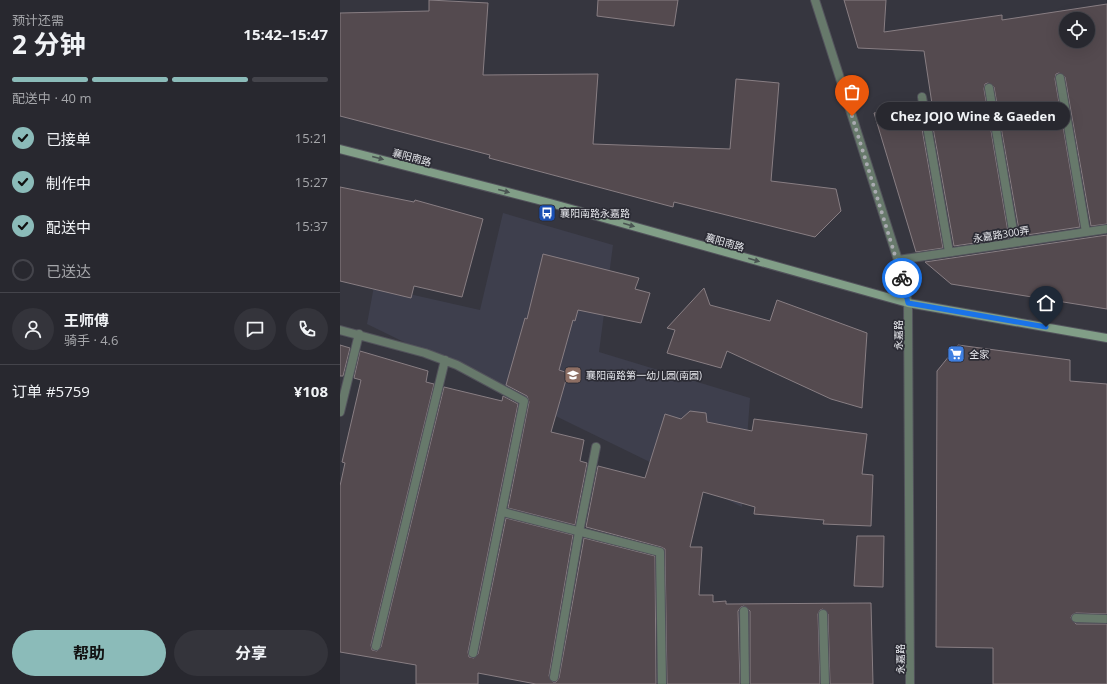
<!DOCTYPE html>
<html lang="zh">
<head>
<meta charset="utf-8">
<style>
	body { margin:0; font-family:"Open Sans","Noto Sans SC",sans-serif; background:#34343b; color:#f1f3f6; height:100vh; display:flex; flex-direction:column; font-size:15px; white-space:nowrap }
	* { box-sizing:border-box; margin:0 }
	p { font-size:13px; color:#a5a6aa }
	.icon { flex:none; width:22px; height:22px; fill:none; stroke:currentColor; stroke-width:2; stroke-linecap:round; stroke-linejoin:round }
	.map { position:relative; flex:1; overflow:hidden }
	.panel { display:flex; flex-direction:column; background:#28282f; width:340px }
	.panel>* { flex:none }
	.controls { position:absolute; left:719px; top:12px; display:grid; gap:8px }
	.controls a { display:grid; place-items:center; width:36px; height:36px; border-radius:50%; background:#28282f; box-shadow:0 4px 16px #0002,0 0 0 1px #44444b; font-size:20px }
	.pin { position:absolute; display:grid; place-items:center; width:34px; height:34px; color:#fff; margin:-41px -17px; border-radius:50% 50% 50% 0; rotate:-45deg; box-shadow:0 0 4px #0007 }
	.pin .icon { rotate:45deg }
	.courier { position:absolute; display:grid; place-items:center; width:40px; height:40px; margin:-20px; border:3px solid #1a73e8; border-radius:50%; background:#fff; color:#222; box-shadow:0 1px 5px #0007 }
	.bubble { position:absolute; height:28px; border-radius:14px; background:#28282f; box-shadow:0 4px 16px #0002,0 0 0 1px #44444b; font-size:13px; font-weight:700; line-height:28px; text-align:center }
	.overview em { font-style:normal; font-weight:700 }
	.overview div { display:flex; flex-direction:column-reverse }
	.overview { display:flex; align-items:center; justify-content:space-between; height:68px; padding:0 12px }
	h1 { font-size:26px; font-weight:700; line-height:30px }
	.bar { display:grid; grid-template-columns:repeat(4,1fr); gap:6px 4px; align-content:center; height:48px; padding:0 12px }
	.bar i { height:5px; border-radius:3px; background:#44444b }
	.bar .active { background:#8bbbb9 }
	.bar p { grid-column:span 4 }
	.line { display:flex; align-items:center; gap:10px; padding:0 12px; border-top:1px solid #44444b }
	.line div { flex:1 }
	.round { display:grid; place-items:center; flex:none; width:42px; height:42px; border-radius:21px; background:#34343b }
	ol { padding:0 12px; list-style:none }
	li { display:flex; align-items:center; gap:12px; height:44px }
	li p { margin-inline-start:auto }
	li .icon { padding:4px; border-radius:50%; background:#8bbbb9; color:#111; stroke-width:4 }
	li:last-child { color:#a5a6aa }
	li i { width:22px; height:22px; border:2px solid #44444b; border-radius:50% }
	.primary-button { display:flex; gap:8px; margin-top:auto; padding:8px 12px }
	.primary-button a { flex:1; height:46px; border-radius:24px; background:#8bbbb9; color:#111; font-size:16px; font-weight:700; line-height:46px; text-align:center }
	.primary-button a+a { background:#34343b; color:#f1f3f6 }
	main { display:flex; flex:1; min-height:0 }
	.map>svg:first-child { display:block }
	.built { fill:#3e3f4d }
	.building { fill:#544a4f; stroke:#887e83; fill-rule:evenodd }
	.lines { fill:none; stroke-linecap:round; stroke-linejoin:round }
	.lane-casing { stroke:#52525b; stroke-width:10 }
	.street-casing { stroke:#52525b; stroke-width:10 }
	.secondary-casing { stroke:#52525b; stroke-width:10 }
	.lane { stroke:#67796b; stroke-width:8 }
	.street { stroke:#67796b; stroke-width:8 }
	.secondary { stroke:#819e87; stroke-width:8 }
	.oneway { fill:#4a5452 }
	.done { stroke:#a9aab0; stroke-width:4; stroke-dasharray:0 7.2 }
	.route { stroke:#1a73e8; stroke-width:5 }
	.labels { text-anchor:middle; stroke-width:3.5; stroke-linejoin:round; paint-order:stroke }
	.street-label { font-size:10px; fill:#e7e8ed; stroke:#2c2c35 }
	.poi-label { font-size:10px; fill:#e7e8ed; stroke:#2c2c35; text-anchor:start }
</style>
</head>
<body>
<main>
<section class="panel">
<div class="overview"><div><h1>2 分钟</h1><p>预计还需</p></div><em>15:42–15:47</em></div>
<div class="bar"><i class="active"></i><i class="active"></i><i class="active"></i><i></i><p>配送中 · 40 m</p></div>
<ol>
<li><svg class="icon" aria-label="check" viewBox="0 0 24 24"><path d="M5 12l5 5 9-10"/></svg>已接单<p>15:21</p></li>
<li><svg class="icon" aria-label="check" viewBox="0 0 24 24"><path d="M5 12l5 5 9-10"/></svg>制作中<p>15:27</p></li>
<li><svg class="icon" aria-label="check" viewBox="0 0 24 24"><path d="M5 12l5 5 9-10"/></svg>配送中<p>15:37</p></li>
<li><i></i>已送达</li>
</ol>
<div class="line" style="height:72px"><a class="round"><svg class="icon" aria-label="person" viewBox="0 0 24 24"><circle cx="12" cy="8" r="4"/><path d="M4 21q1-7 8-7t8 7"/></svg></a><div><b>王师傅</b><p>骑手 · 4.6</p></div><a class="round"><svg class="icon" aria-label="chat" viewBox="0 0 24 24"><path d="M4 5h16v11H9l-5 4z"/></svg></a><a class="round"><svg class="icon" aria-label="phone" viewBox="0 0 24 24"><path d="M5 4h4l2 5-3 2q2 4 5 5l2-3 5 2v4C11 20 4 13 5 4z"/></svg></a></div>
<div class="line" style="height:52px"><div>订单 #5759</div><b>¥108</b></div>
<div class="primary-button"><a>帮助</a><a>分享</a></div>
</section>
<div class="map">
<svg width="767" height="684" viewBox="0 0 767 684">
	<rect width="100%" height="100%" fill="#36363f"/>
	<!-- built -->
	<path class="built" d="M 163,213 L 273,245 L 259,352 L 410,398 L 402,507 L 27,324 L 34,286 L 140,310 Z"/>
	<!-- building -->
	<path class="building" d="M 89,0 L 148,3 L 143,75 L 258,74 L 253,144 L 390,149 L 396,79 L 439,83 L 431,181 L 496,189 L 501,211 L 475,237 L 334,202 L 333,207 L 149,158 L 150,155 L 0,116 L 0,13 L 89,11 Z
		M 258,0 L 338,0 L 334,26 L 257,16 Z
		M 504,0 L 546,0 L 544,32 L 662,15 L 662,20 L 767,4 L 767,224 L 751,226 L 725,77 L 719,73 L 716,74 L 715,79 L 740,227 L 680,236 L 654,87 L 648,83 L 645,84 L 644,89 L 669,238 L 614,246 L 589,105 L 592,104 L 584,51 L 518,48 ZM 726,19 L 748,19 L 748,41 L 726,41 Z
		M 578,106 L 603,248 L 576,252 L 534,113 Z
		M 0,187 L 74,202 L 75,200 L 143,219 L 122,297 L 74,286 L 71,298 L 0,281 Z
		M 767,235 L 767,309 L 611,284 L 585,262 Z
		M 203,254 L 299,278 L 295,289 L 310,293 L 301,323 L 238,310 L 235,321 L 233,320 L 219,370 L 228,373 L 211,432 L 244,440 L 240,461 L 247,463 L 235,525 L 168,508 L 189,402 L 187,396 L 166,385 L 185,318 L 187,319 Z
		M 364,288 L 370,305 L 430,321 L 437,300 L 527,333 L 522,408 L 491,399 L 387,351 L 381,368 L 327,353 L 335,330 L 327,328 Z
		M 0,345 L 10,348 L 3,376 L 0,376 Z
		M 618,345 L 730,360 L 730,381 L 767,384 L 767,614 L 736,613 L 732,615 L 731,618 L 736,624 L 767,624 L 767,684 L 653,684 L 653,648 L 596,647 L 597,371 Z
		M 20,351 L 88,371 L 86,382 L 94,384 L 31,645 L 32,650 L 37,651 L 41,647 L 104,387 L 162,401 L 163,396 L 178,404 L 128,652 L 129,657 L 134,658 L 138,654 L 166,518 L 233,535 L 209,676 L 213,682 L 216,682 L 219,678 L 244,538 L 315,556 L 316,684 L 196,684 L 138,673 L 138,684 L 76,684 L 76,665 L 0,652 L 0,486 L 5,463 L 2,462 L 21,380 L 14,378 Z
		M 350,411 L 366,413 L 367,422 L 412,431 L 414,419 L 527,434 L 522,474 L 533,475 L 531,526 L 483,524 L 484,520 L 414,514 L 415,507 L 363,492 L 350,547 L 362,547 L 359,595 L 373,595 L 373,602 L 386,601 L 386,604 L 531,603 L 533,684 L 490,684 L 488,614 L 483,609 L 480,610 L 478,614 L 480,684 L 410,684 L 410,611 L 404,606 L 401,607 L 398,611 L 400,684 L 327,684 L 325,549 L 321,547 L 246,527 L 258,466 L 305,478 L 325,414 L 341,419 Z
		M 517,536 L 544,536 L 543,587 L 514,586 Z"/>
	<g class="lines">
		<!-- lane casing -->
		<g class="lane-casing">
			<path id="lane" d="M 720,78 L 746,232
				M 649,88 L 675,242
				M 582,97 L 609,252
				M 558,260 L 767,229
				M 0,330 L 85,353 L 117,365 L 184,401 L 133,653
				M 0,412 L 19,334
				M 163,512 L 320,552 L 322,684
				M 404,611 L 405,684
				M 483,614 L 485,684
				M 736,618 L 767,619
				M 36,646 L 105,360
				M 214,677 L 239,532 L 256,447"/>
		</g>
		<!-- street casing -->
		<g class="street-casing">
			<path id="street" d="M 475,0 L 558,260 L 568,303 L 570,684"/>
		</g>
		<!-- secondary casing -->
		<g class="secondary-casing">
			<path id="secondary" d="M 0,149 L 210,203 L 568,303 L 767,338"/>
		</g>
		<!-- lane -->
		<use href="#lane" class="lane"/>
		<!-- street -->
		<use href="#street" class="street"/>
		<!-- secondary -->
		<use href="#secondary" class="secondary"/>
	</g>
	<!-- one-way arrows -->
	<defs><path id="oneway-solid" d="M-6-.8H1V-3.2L6.5 0L1 3.2V.8H-6Z"/></defs>
	<g class="oneway">
		<use href="#oneway-solid" transform="translate(38 158) rotate(15)"/>
		<use href="#oneway-solid" transform="translate(164 191) rotate(15)"/>
		<use href="#oneway-solid" transform="translate(289 225) rotate(16)"/>
		<use href="#oneway-solid" transform="translate(414 260) rotate(16)"/>
	</g>
	<g class="lines">
		<!-- done -->
		<path class="done" d="M 512,116 L 562,278"/>
		<!-- route -->
		<path class="route" d="M 562,278 L 568,303 L 706,327"/>
	</g>
	<!-- icons -->
	<defs>
		<g id="bus-square" transform="scale(0.9)"><rect x="-9" y="-9" width="18" height="18" rx="4" fill="#1a4fb4" stroke="#2c2c35"/><path d="M-5-6H5V4H4V6H2V4H-2V6H-4V4H-5ZM-3.5-4V0h7V-4ZM-3.5 1.2v1.5H-2V1.2ZM2 1.2v1.5H3.5V1.2Z" fill="#fff"/></g>
		<g id="supermarket-square" transform="scale(0.9)"><rect x="-9" y="-9" width="18" height="18" rx="4" fill="#3f7fe0" stroke="#2c2c35"/><path d="M-6-5.5h2.5l.6 2H6L4.5 2H-2.5L-4.4-4H-6ZM-1.5 3.2a1.3 1.3 0 1 0 .1 0ZM3 3.2a1.3 1.3 0 1 0 .1 0Z" fill="#fff"/></g>
		<g id="school-square" transform="scale(0.9)"><rect x="-9" y="-9" width="18" height="18" rx="4" fill="#8d6e63" stroke="#2c2c35"/><path d="M0-5L7-2L0 1L-7-2ZM-4 1L0 2.5L4 1V4Q0 6-4 4Z" fill="#fff"/></g>
	</defs>
	<g fill-rule="evenodd">
		<use href="#bus-square" x="207" y="213"/>
		<use href="#supermarket-square" x="616" y="354"/>
		<use href="#school-square" x="233" y="375"/>
	</g>
	<g class="labels">
		<!-- street labels -->
		<g class="street-label">
			<text transform="translate(72 157) rotate(15)" y="4">襄阳南路</text>
			<text transform="translate(661 234) rotate(-9)" y="4">永嘉路300弄</text>
			<text transform="translate(385 242) rotate(16)" y="4">襄阳南路</text>
			<text transform="translate(558 335) rotate(-90)" y="4">永嘉路</text>
			<text transform="translate(560 659) rotate(-90)" y="4">永嘉路</text>
		</g>
		<!-- poi labels -->
		<g class="poi-label">
			<text x="220" y="217">襄阳南路永嘉路</text>
			<text x="629" y="358">全家</text>
			<text x="246" y="379">襄阳南路第一幼儿园(南园)</text>
		</g>
	</g>
</svg>
<div class="controls">
<a><svg class="icon" aria-label="locate" viewBox="0 0 24 24"><circle cx="12" cy="12" r="6"/><path d="M12 2v4M12 18v4M2 12h4M18 12h4"/></svg></a>
</div>
<div class="pin" style="left:512px;top:116px;background:#ea580c"><svg class="icon" aria-label="bag" viewBox="0 0 24 24"><path d="M5 8h14l-1 12H6zM9 8a3 3 0 0 1 6 0"/></svg></div>
<div class="pin" style="left:706px;top:327px;background:#1f2937"><svg class="icon" aria-label="home" viewBox="0 0 24 24"><path d="M3 11l9-7 9 7M6 9v11h12V9"/></svg></div>
<div class="courier" style="left:562px;top:278px"><svg class="icon" aria-label="bike" viewBox="0 0 24 24"><circle cx="6" cy="16" r="4"/><circle cx="18" cy="16" r="4"/><path d="M6 16l4-8h5l3 8M10 8l3 8H6M13 5h3"/></svg></div>
<div class="bubble" style="left:536px;top:102px;width:194px">Chez JOJO Wine &amp; Gaeden</div>
</div>
</main>
</body>
</html>
